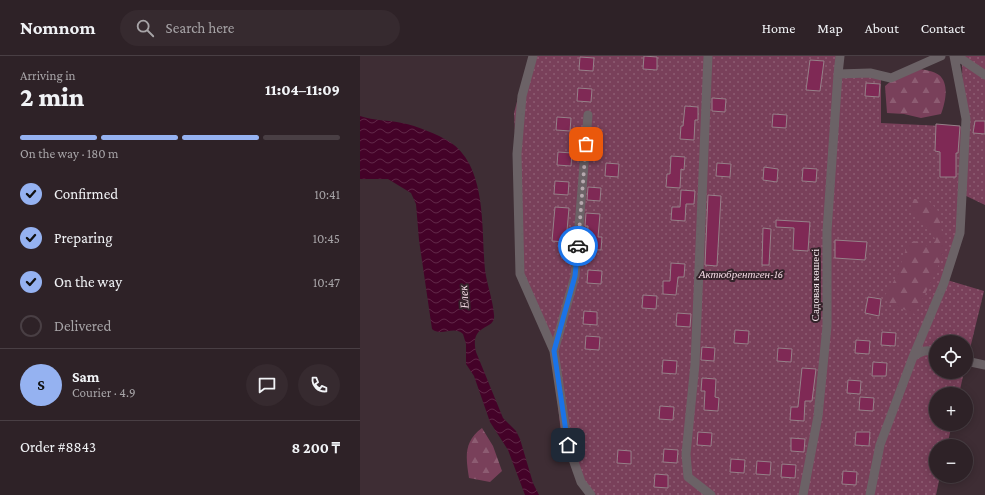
<!DOCTYPE html>
<html lang="en">
<head>
<meta charset="utf-8">
<style>
	body { margin:0; font-family:"Crimson Pro",serif; background:#362a2f; color:#f1f3f6; height:100vh; display:flex; flex-direction:column; font-size:15px; white-space:nowrap }
	* { box-sizing:border-box; margin:0 }
	p { font-size:13px; color:#a7a4a7 }
	.icon { flex:none; width:22px; height:22px; fill:none; stroke:currentColor; stroke-width:2; stroke-linecap:round; stroke-linejoin:round }
	.map { position:relative; flex:1; overflow:hidden }
	.details { display:flex; flex-direction:column; background:#2e2227; width:360px }
	.details>* { flex:none }
	.tools { position:absolute; left:569px; top:279px; display:grid; gap:8px }
	.tools a { display:grid; place-items:center; width:44px; height:44px; border-radius:50%; background:#2e2227; box-shadow:0 2px 10px #0003,0 0 0 1px #493f44; font-size:20px }
	.pin { position:absolute; display:grid; place-items:center; width:34px; height:34px; color:#fff; margin:-17px; border-radius:8px; box-shadow:0 2px 6px #0006 }
	.courier { position:absolute; display:grid; place-items:center; width:40px; height:40px; margin:-20px; border:3px solid #1a73e8; border-radius:50%; background:#fff; color:#222; box-shadow:0 1px 5px #0007 }
	.headline em { font-style:normal; font-weight:800 }
	.headline div { display:flex; flex-direction:column-reverse }
	.headline { display:flex; align-items:center; justify-content:space-between; height:68px; padding:0 20px }
	h1 { font-size:26px; font-weight:800; line-height:30px }
	.bar { display:grid; grid-template-columns:repeat(4,1fr); gap:6px 4px; align-content:center; height:48px; padding:0 20px }
	.bar i { height:5px; border-radius:3px; background:#493f44 }
	.bar .current { background:#95b2f1 }
	.bar p { grid-column:span 4 }
	.line { display:flex; align-items:center; gap:10px; padding:0 20px; border-top:1px solid #493f44 }
	.line div { flex:1 }
	.round { display:grid; place-items:center; flex:none; width:42px; height:42px; border-radius:21px; background:#362a2f }
	ol { padding:0 20px; list-style:none }
	li { display:flex; align-items:center; gap:12px; height:44px }
	li p { margin-inline-start:auto }
	li .icon { padding:4px; border-radius:50%; background:#95b2f1; color:#111; stroke-width:4 }
	li:last-child { color:#a7a4a7 }
	li i { width:22px; height:22px; border:2px solid #493f44; border-radius:50% }
	header { display:flex; align-items:center; gap:24px; box-sizing:border-box; height:56px; padding:0 20px; background:#2e2227; border-bottom:1px solid #493f44 }
	header strong { font-size:19px }
	nav { display:flex; gap:22px; margin-inline-start:auto; font-size:14px }
	.search { width:280px; height:36px; background:#362a2f; display:flex; align-items:center; gap:10px; box-sizing:border-box; padding:0 14px; border-radius:22px; color:#a7a4a7; font-size:15px }
	main { display:flex; flex:1; min-height:0 }
	.map>svg:first-child { display:block }
	.grass { fill:url(#grass-dots) }
	.forest { fill:url(#forest-firs) }
	.water { fill:url(#water-waves) }
	.building { fill:#7f2955; stroke:#968189 }
	.lines { fill:none; stroke-linecap:round; stroke-linejoin:round }
	.minor { stroke:#6b6266; stroke-width:9 }
	.done { stroke:#b6a8ae; stroke-width:4; stroke-dasharray:0 7.2 }
	.route { stroke:#1a73e8; stroke-width:5 }
	.labels { text-anchor:middle; stroke-width:4; stroke-linejoin:round; paint-order:stroke }
	.park-label { font-size:11px; font-style:italic; fill:#f2d8e2; stroke:#34232a }
	.street-label { font-size:11px; fill:#f7ebf0; stroke:#34232a }
	.water-label { font-size:12px; font-style:italic; fill:#f5dbe5; stroke:#34232a }
</style>
</head>
<body>
<header>
<strong>Nomnom</strong>
<div class="search"><svg class="icon" aria-label="search" viewBox="0 0 24 24"><circle cx="10" cy="10" r="6"/><path d="M15 15l6 6"/></svg>Search here</div>
<nav><a>Home</a><a>Map</a><a>About</a><a>Contact</a></nav>
</header>
<main>
<section class="details">
<div class="headline"><div><h1>2 min</h1><p>Arriving in</p></div><em>11:04–11:09</em></div>
<div class="bar"><i class="current"></i><i class="current"></i><i class="current"></i><i></i><p>On the way · 180 m</p></div>
<ol>
<li><svg class="icon" aria-label="check" viewBox="0 0 24 24"><path d="M5 12l5 5 9-10"/></svg>Confirmed<p>10:41</p></li>
<li><svg class="icon" aria-label="check" viewBox="0 0 24 24"><path d="M5 12l5 5 9-10"/></svg>Preparing<p>10:45</p></li>
<li><svg class="icon" aria-label="check" viewBox="0 0 24 24"><path d="M5 12l5 5 9-10"/></svg>On the way<p>10:47</p></li>
<li><i></i>Delivered</li>
</ol>
<div class="line" style="height:72px"><b class="round" style="background:#95b2f1;color:#111">S</b><div><b>Sam</b><p>Courier · 4.9</p></div><a class="round"><svg class="icon" aria-label="chat" viewBox="0 0 24 24"><path d="M4 5h16v11H9l-5 4z"/></svg></a><a class="round"><svg class="icon" aria-label="phone" viewBox="0 0 24 24"><path d="M5 4h4l2 5-3 2q2 4 5 5l2-3 5 2v4C11 20 4 13 5 4z"/></svg></a></div>
<div class="line" style="height:52px"><div>Order #8843</div><b>8 200 ₸</b></div>
</section>
<div class="map">
<svg width="625" height="439" viewBox="0 0 625 439">
	<defs>
		<pattern id="grass-dots" width="8" height="8" patternUnits="userSpaceOnUse"><rect width="8" height="8" fill="#79405a"/><path d="M2 2h.1M6 6h.1" fill="none" stroke="#8d5c72" stroke-width="1.8" stroke-linecap="round"/></pattern>
		<pattern id="forest-firs" width="22" height="20" patternUnits="userSpaceOnUse"><rect width="22" height="20" fill="#79405a"/><path d="M5 1l3.5 6h-7zM16 11l3.5 6h-7z" fill="#8d5c72"/></pattern>
		<pattern id="water-waves" width="16" height="10" patternUnits="userSpaceOnUse"><rect width="16" height="10" fill="#440228"/><path d="M0 5q4-4 8 0t8 0" fill="none" stroke="#602748"/></pattern>
	</defs>
	<rect width="100%" height="100%" fill="#3e2d34"/>
	<!-- grass -->
	<path class="grass" d="M 169,0 L 477,0 L 479,14 L 521,20 L 521,67 L 603,71 L 602,0 L 625,0 L 625,149 L 602,138 L 601,187 L 587,224 L 624,235 L 606,309 L 606,286 L 576,286 L 576,316 L 604,316 L 599,338 L 576,338 L 576,368 L 592,368 L 587,390 L 576,390 L 576,420 L 580,420 L 576,439 L 236,439 L 227,430 L 202,387 L 193,302 L 162,223 L 154,57 Z"/>
	<!-- forest -->
	<path class="forest" d="M 557,12 C 564,14 574,15 579,19 C 590,28 585,47 581,58 L 561,62 L 544,58 L 527,57 L 525,30 L 537,20 Z
		M 554,143 L 567,143 L 578,155 L 585,192 L 576,216 L 555,258 L 528,247 L 525,239 C 538,223 541,204 549,186 L 558,185 L 570,191 L 576,184 C 569,172 558,164 550,153 Z
		M 122,372 L 133,390 L 142,415 L 130,426 L 109,422 C 106,402 103,386 122,372 Z"/>
	<!-- water -->
	<path class="water" d="M 0,60 C 14,65 28,64 42,67 C 57,70 77,78 90,86 C 128,111 121,176 125,214 C 127,229 133,244 134,259 C 136,275 109,266 116,296 L 143,362 L 156,375 L 160,383 L 173,427 L 179,439 L 165,439 L 148,394 L 130,366 L 114,320 L 106,308 L 106,288 L 103,278 C 94,269 81,281 72,273 L 59,184 L 56,148 L 51,137 L 28,123 L 0,123 Z"/>
	<!-- building -->
	<path class="building" d="M 284,0 L 297,1 L 297,14 L 283,13 Z
		M 220,1 L 234,2 L 233,15 L 219,14 Z
		M 450,4 L 464,5 L 460,35 L 446,34 Z
		M 506,27 L 520,28 L 519,41 L 505,40 Z
		M 218,32 L 232,33 L 231,46 L 217,45 Z
		M 352,42 L 366,43 L 365,56 L 352,55 Z
		M 325,50 L 338,51 L 338,64 L 335,64 L 334,84 L 320,83 L 321,70 L 323,70 Z
		M 413,58 L 427,59 L 426,72 L 412,71 Z
		M 197,61 L 211,62 L 210,75 L 196,74 Z
		M 615,65 L 625,65 L 625,78 L 613,77 Z
		M 576,68 L 600,70 L 598,97 L 596,97 L 596,121 L 580,121 L 580,96 L 575,95 Z
		M 198,96 L 212,97 L 211,110 L 197,109 Z
		M 311,100 L 325,101 L 324,114 L 321,113 L 320,132 L 306,131 L 307,118 L 310,118 Z
		M 246,107 L 259,108 L 258,121 L 245,120 Z
		M 357,107 L 371,108 L 370,121 L 356,120 Z
		M 404,111 L 418,113 L 417,126 L 403,124 Z
		M 443,112 L 457,113 L 456,126 L 442,125 Z
		M 195,125 L 209,126 L 208,139 L 194,138 Z
		M 228,131 L 241,132 L 240,145 L 227,144 Z
		M 321,134 L 335,135 L 334,148 L 326,148 L 325,165 L 311,164 L 312,151 L 320,151 Z
		M 348,139 L 361,140 L 357,210 L 345,209 Z
		M 195,151 L 209,152 L 206,186 L 192,185 Z
		M 226,157 L 240,158 L 238,181 L 242,181 L 241,194 L 227,193 L 228,170 L 225,170 Z
		M 416,164 L 450,166 L 448,195 L 433,194 L 434,172 L 416,171 Z
		M 403,172 L 411,173 L 409,209 L 402,209 Z
		M 475,184 L 507,186 L 505,204 L 475,202 Z
		M 311,207 L 325,208 L 324,221 L 318,221 L 316,239 L 303,238 L 303,225 L 310,225 Z
		M 228,214 L 242,215 L 241,228 L 227,227 Z
		M 283,239 L 297,240 L 296,253 L 282,252 Z
		M 508,241 L 521,243 L 519,260 L 505,257 Z
		M 224,255 L 237,256 L 237,269 L 223,268 Z
		M 317,257 L 331,258 L 330,271 L 316,270 Z
		M 375,274 L 389,275 L 388,288 L 374,287 Z
		M 522,276 L 536,277 L 535,290 L 521,289 Z
		M 226,280 L 240,281 L 239,294 L 225,293 Z
		M 496,284 L 510,285 L 509,298 L 495,297 Z
		M 342,291 L 355,292 L 354,305 L 341,304 Z
		M 418,292 L 432,293 L 431,306 L 417,305 Z
		M 303,304 L 317,305 L 316,318 L 302,317 Z
		M 513,306 L 527,307 L 526,320 L 512,320 Z
		M 442,312 L 456,313 L 452,345 L 445,345 L 444,365 L 430,364 L 431,351 L 438,351 Z
		M 342,322 L 356,323 L 355,341 L 359,342 L 358,355 L 344,354 L 345,335 L 341,335 Z
		M 488,324 L 501,325 L 500,338 L 487,337 Z
		M 500,341 L 514,342 L 513,355 L 499,354 Z
		M 300,350 L 314,351 L 313,364 L 299,363 Z
		M 338,376 L 352,377 L 351,390 L 337,389 Z
		M 496,376 L 510,376 L 509,390 L 495,389 Z
		M 431,382 L 445,383 L 444,396 L 431,395 Z
		M 304,393 L 318,394 L 317,407 L 303,406 Z
		M 258,394 L 271,395 L 271,408 L 257,407 Z
		M 371,403 L 385,404 L 384,417 L 370,416 Z
		M 397,405 L 411,406 L 410,419 L 396,418 Z
		M 422,408 L 436,409 L 435,422 L 421,421 Z
		M 483,415 L 497,416 L 496,429 L 482,428 Z
		M 295,418 L 308,419 L 308,432 L 294,431 Z"/>
	<g class="lines">
		<!-- minor -->
		<path class="minor" d="M 173,0 L 162,40 L 157,98 L 160,218 L 194,295
			M 348,0 L 335,308 L 326,398 L 328,421 L 351,439
			M 480,0 L 478,18 L 510,17 L 531,22 L 581,0
			M 597,0 L 625,19
			M 228,59 L 215,220 L 194,295 L 208,389 L 221,426 L 231,439
			M 553,301 C 561,295 566,293 576,296
			M 606,305 L 625,309
			M 443,439 L 458,360 L 467,270 L 467,175 L 478,18
			M 510,439 L 520,389 L 553,301 L 584,227 L 600,177 L 606,63 L 594,0"/>
	</g>
	<g class="lines">
		<!-- done -->
		<path class="done" d="M 218,190 L 226,88"/>
		<!-- route -->
		<path class="route" d="M 208,389 L 194,295 L 215,220 L 218,190"/>
	</g>
	<g class="labels">
		<!-- park labels -->
		<g class="park-label">
			<text x="381" y="222">Актюбрентген-16</text>
		</g>
		<!-- street labels -->
		<g class="street-label">
			<text transform="translate(455 229) rotate(-90)" y="4">Садовая көшесі</text>
		</g>
		<!-- water labels -->
		<g class="water-label">
			<text transform="translate(104 241) rotate(-94)" y="4">Елек</text>
		</g>
	</g>
</svg>
<div class="tools">
<a><svg class="icon" aria-label="locate" viewBox="0 0 24 24"><circle cx="12" cy="12" r="6"/><path d="M12 2v4M12 18v4M2 12h4M18 12h4"/></svg></a>
<a>+</a>
<a>−</a>
</div>
<div class="pin" style="left:226px;top:88px;background:#ea580c"><svg class="icon" aria-label="bag" viewBox="0 0 24 24"><path d="M5 8h14l-1 12H6zM9 8a3 3 0 0 1 6 0"/></svg></div>
<div class="pin" style="left:208px;top:389px;background:#1f2937"><svg class="icon" aria-label="home" viewBox="0 0 24 24"><path d="M3 11l9-7 9 7M6 9v11h12V9"/></svg></div>
<div class="courier" style="left:218px;top:190px"><svg class="icon" aria-label="car" viewBox="0 0 24 24"><path d="M5 17H2v-5l4-1 3-4h7l3 4 3 1v5h-3M9 17h6M6 11h13"/><circle cx="7" cy="17" r="2"/><circle cx="17" cy="17" r="2"/></svg></div>
</div>
</main>
</body>
</html>
